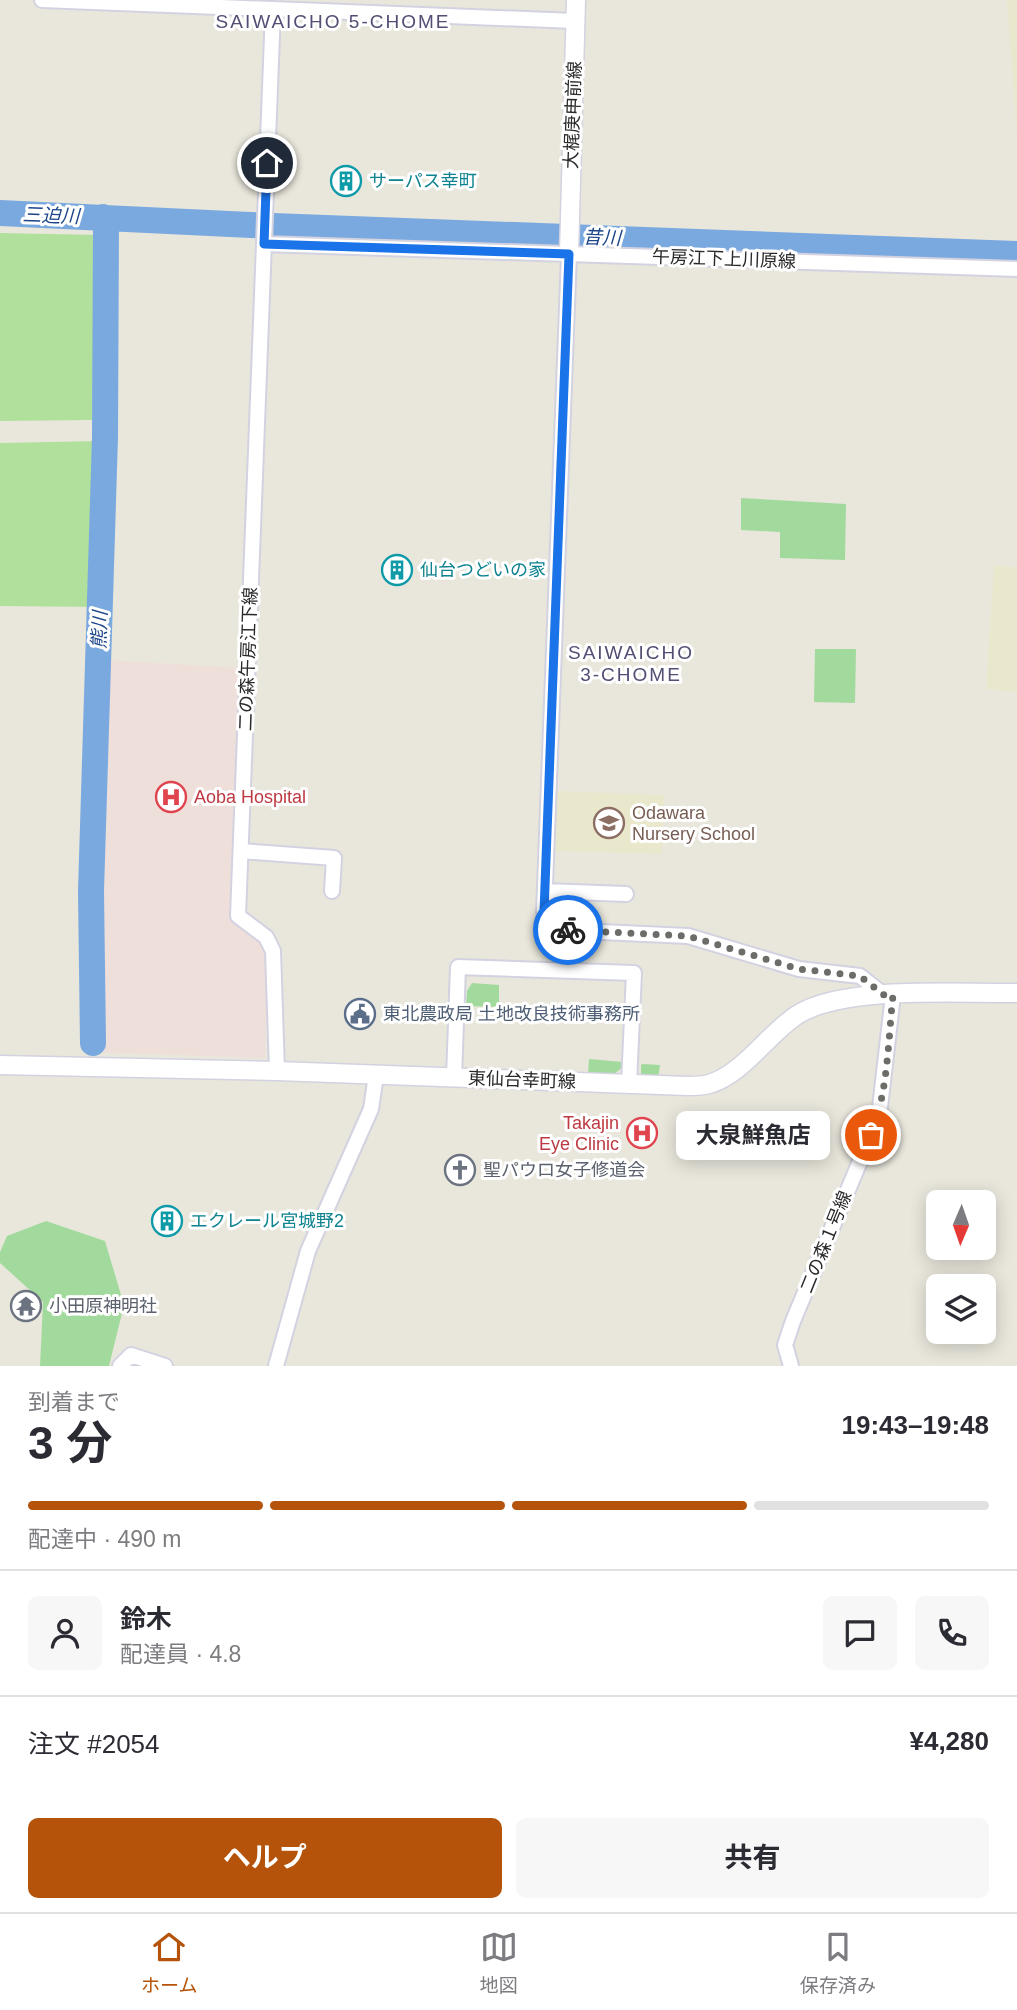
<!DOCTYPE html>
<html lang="ja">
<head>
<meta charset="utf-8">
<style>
	body { margin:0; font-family:Helvetica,"Noto Sans JP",sans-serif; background:#f7f7f7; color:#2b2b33; height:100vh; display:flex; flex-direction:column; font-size:26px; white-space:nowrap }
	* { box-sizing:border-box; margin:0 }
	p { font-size:23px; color:#7c7c81 }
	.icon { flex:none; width:38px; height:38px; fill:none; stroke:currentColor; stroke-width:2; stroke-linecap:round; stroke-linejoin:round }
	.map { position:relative; height:1366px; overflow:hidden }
	.panel { display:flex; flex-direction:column; background:#fff; flex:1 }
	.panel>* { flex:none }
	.needle { width:46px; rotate:182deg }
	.controls { position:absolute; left:926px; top:1190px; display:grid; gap:14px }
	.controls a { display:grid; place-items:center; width:70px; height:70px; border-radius:10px; background:#fff; box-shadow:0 4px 18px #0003; font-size:35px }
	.pin { position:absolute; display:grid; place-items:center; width:60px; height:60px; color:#fff; margin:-30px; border:4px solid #fff; border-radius:50%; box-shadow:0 2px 7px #0007 }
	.courier { position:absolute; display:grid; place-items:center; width:70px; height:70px; margin:-35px; border:5px solid #1a73e8; border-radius:50%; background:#fff; color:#222; box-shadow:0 2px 9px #0007 }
	.bubble { position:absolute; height:49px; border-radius:10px; background:#fff; box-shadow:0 4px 18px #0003; font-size:23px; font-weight:700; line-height:49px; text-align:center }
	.headline em { font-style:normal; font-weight:700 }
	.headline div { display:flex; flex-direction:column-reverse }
	.headline { display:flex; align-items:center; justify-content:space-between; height:119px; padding:0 28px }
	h1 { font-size:46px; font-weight:700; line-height:52px }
	.bar { display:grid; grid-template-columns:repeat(4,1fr); gap:10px 7px; align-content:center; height:84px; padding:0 28px }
	.bar i { height:9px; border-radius:5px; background:#e1e1e2 }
	.bar .selected { background:#b45309 }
	.bar p { grid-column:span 4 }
	.line { display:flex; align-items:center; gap:18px; padding:0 28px; border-top:2px solid #e1e1e2 }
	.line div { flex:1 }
	.round { display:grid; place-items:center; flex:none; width:74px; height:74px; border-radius:10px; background:#f7f7f7 }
	.button { display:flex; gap:14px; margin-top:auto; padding:14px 28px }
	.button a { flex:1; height:80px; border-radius:10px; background:#b45309; color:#fff; font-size:28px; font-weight:700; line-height:80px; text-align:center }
	.button a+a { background:#f7f7f7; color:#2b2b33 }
	.menu { display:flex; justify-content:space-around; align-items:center; height:98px; border-top:2px solid #e1e1e2; background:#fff; font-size:19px; color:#7c7c81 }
	.menu a { display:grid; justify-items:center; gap:4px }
	.menu .selected { color:#b45309 }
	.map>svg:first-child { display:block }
	.education { fill:#e9e8cd }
	.medical { fill:#efdfda }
	.green { fill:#a2da9e }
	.pitch { fill:#b0e09b }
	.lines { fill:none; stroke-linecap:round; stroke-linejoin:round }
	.river { stroke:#7aa9e0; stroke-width:26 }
	.minor-casing { stroke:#d3d2e0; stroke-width:18 }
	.tertiary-casing { stroke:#d3d2e0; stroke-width:21 }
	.minor { stroke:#fff; stroke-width:14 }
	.tertiary { stroke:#fff; stroke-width:18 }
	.done { stroke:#6c6c68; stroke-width:7; stroke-dasharray:0 12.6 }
	.route { stroke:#1a73e8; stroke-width:9 }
	.labels { text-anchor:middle; stroke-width:6; stroke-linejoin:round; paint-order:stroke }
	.street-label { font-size:18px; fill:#292929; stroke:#fff }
	.culture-label { font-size:18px; fill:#0d838f; stroke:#fff; text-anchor:start }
	.health-label { font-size:18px; fill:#be3a42; stroke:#fff; text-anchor:start }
	.education-label { font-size:18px; fill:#785e54; stroke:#fff; text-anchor:start }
	.service-label { font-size:18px; fill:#4e5e75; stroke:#fff; text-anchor:start }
	.worship-label { font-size:18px; fill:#5b616d; stroke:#fff; text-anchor:start }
	.neighbourhood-label { font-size:19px; letter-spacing:2px; fill:#524e74; stroke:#fff }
	.water-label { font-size:19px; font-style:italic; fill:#1c4689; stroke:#fff }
</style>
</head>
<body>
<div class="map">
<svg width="1017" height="1366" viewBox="0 0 1017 1366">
	<rect width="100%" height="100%" fill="#e9e7dc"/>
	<!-- education -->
	<path class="education" d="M 1007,0 L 1017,0 L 1017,136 Z
		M 994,566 L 1017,567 L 1017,692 L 986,689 Z
		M 555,791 L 664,795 L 662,854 L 553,851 Z"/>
	<!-- medical -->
	<path class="medical" d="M 106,660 L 240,668 L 238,925 L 260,941 L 267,961 L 265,1058 L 96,1052 Z"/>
	<!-- green -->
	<path class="green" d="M 741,498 L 846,504 L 845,560 L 780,558 L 780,532 L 741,530 Z
		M 815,649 L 856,649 L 855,703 L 814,702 Z
		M 472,983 L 499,985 L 499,1007 L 466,1006 L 467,991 Z
		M 589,1059 L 623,1062 L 623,1067 L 613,1075 L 588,1073 Z
		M 643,1064 L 660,1065 L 658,1079 L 645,1077 L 641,1074 L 641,1065 Z
		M 46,1221 L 105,1241 L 124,1305 L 109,1366 L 40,1366 L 43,1302 L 0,1263 L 0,1252 L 7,1236 Z"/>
	<!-- pitch -->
	<path class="pitch" d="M 0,233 L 99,235 L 92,420 L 0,421 Z
		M 102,441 L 98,607 L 0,606 L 0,443 Z"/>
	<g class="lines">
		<!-- river -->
		<path class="river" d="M 0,213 L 273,226 L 1017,254
			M 93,1043 L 91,891 L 105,437 L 106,224 L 103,217"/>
		<!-- minor casing -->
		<g class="minor-casing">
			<path id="minor" d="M 42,0 L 575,21
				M 273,10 L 238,916 L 266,937 L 273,951 L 277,1071
				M 264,244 L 1017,269
				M 569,254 L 544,912 C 546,921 549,926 558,930 L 688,936 L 799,969 L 860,976 L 884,995
				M 241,851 L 334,858 L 332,891
				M 545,891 L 626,894
				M 454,1078 L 458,967 L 634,973 L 629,1084
				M 120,1366 L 131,1355 L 165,1366
				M 276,1366 L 308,1251 L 371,1109 L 376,1075
				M 791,1366 L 785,1345 L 793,1321 L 879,1116 L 893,995"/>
		</g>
		<!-- tertiary casing -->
		<g class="tertiary-casing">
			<path id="tertiary" d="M 569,254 L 576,0
				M 0,1065 L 277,1071 L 688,1086 C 694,1086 702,1086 709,1084 C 742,1075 768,1034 797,1015 C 844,985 959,994 1017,993"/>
		</g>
		<!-- minor -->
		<use href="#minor" class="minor"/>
		<!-- tertiary -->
		<use href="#tertiary" class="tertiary"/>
	</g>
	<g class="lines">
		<!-- done -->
		<path class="done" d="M 568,930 L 688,936 L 799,969 L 860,976 L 884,995 L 893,995 C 888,1042 888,1092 871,1135"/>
		<!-- route -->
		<path class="route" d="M 267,163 L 264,244 L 569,254 L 544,912 L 546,919 L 553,928 L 568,930"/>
	</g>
	<!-- icons -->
	<defs>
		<g id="building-ring" transform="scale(1.575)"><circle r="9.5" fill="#fff" stroke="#0f9aa8" stroke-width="1.5"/><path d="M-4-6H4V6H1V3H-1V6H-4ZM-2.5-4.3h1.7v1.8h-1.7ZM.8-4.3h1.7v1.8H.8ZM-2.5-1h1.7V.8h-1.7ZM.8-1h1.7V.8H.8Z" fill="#0f9aa8"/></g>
		<g id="hospital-ring" transform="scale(1.575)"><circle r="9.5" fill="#fff" stroke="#e0444e" stroke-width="1.5"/><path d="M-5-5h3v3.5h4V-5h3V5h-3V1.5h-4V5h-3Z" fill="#e0444e"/></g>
		<g id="school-ring" transform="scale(1.575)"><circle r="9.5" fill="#fff" stroke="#8d6e63" stroke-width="1.5"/><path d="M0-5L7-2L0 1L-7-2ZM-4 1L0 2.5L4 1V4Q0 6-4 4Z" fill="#8d6e63"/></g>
		<g id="civic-ring" transform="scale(1.575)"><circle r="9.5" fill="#fff" stroke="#5c6f8a" stroke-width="1.5"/><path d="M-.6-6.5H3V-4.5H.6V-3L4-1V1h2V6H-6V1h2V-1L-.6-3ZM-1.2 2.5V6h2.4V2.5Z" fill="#5c6f8a"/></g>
		<g id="church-ring" transform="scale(1.575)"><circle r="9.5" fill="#fff" stroke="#6b7280" stroke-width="1.5"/><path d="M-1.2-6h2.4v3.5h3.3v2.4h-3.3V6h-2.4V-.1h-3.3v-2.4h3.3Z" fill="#6b7280"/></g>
		<g id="temple-ring" transform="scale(1.575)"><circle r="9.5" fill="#fff" stroke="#6b7280" stroke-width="1.5"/><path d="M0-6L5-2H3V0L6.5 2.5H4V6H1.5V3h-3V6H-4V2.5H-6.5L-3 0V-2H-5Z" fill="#6b7280"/></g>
	</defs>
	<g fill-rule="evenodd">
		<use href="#building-ring" x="346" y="181"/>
		<use href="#building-ring" x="397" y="570"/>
		<use href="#hospital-ring" x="171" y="797"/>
		<use href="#school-ring" x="609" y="823"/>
		<use href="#civic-ring" x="360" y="1014"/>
		<use href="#hospital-ring" x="642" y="1133"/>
		<use href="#church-ring" x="460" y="1170"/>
		<use href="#building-ring" x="167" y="1221"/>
		<use href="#temple-ring" x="26" y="1306"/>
	</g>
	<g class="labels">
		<!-- street labels -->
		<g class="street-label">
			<text transform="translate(573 115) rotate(-88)" y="6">大梶庚申前線</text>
			<text transform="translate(724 259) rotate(2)" y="6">午房江下上川原線</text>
			<text transform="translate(248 659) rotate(-88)" y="6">二の森午房江下線</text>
			<text transform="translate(522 1080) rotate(2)" y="6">東仙台幸町線</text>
			<text transform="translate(826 1242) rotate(-68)" y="6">二の森１号線</text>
		</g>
		<!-- culture labels -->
		<g class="culture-label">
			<text x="369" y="187">サーパス幸町</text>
			<text x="420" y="576">仙台つどいの家</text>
			<text x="190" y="1227">エクレール宮城野2</text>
		</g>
		<!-- health labels -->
		<g class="health-label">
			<text x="194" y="803">Aoba Hospital</text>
			<text x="619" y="1129" text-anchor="end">Takajin<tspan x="619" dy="21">Eye Clinic</tspan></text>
		</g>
		<!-- education labels -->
		<g class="education-label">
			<text x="632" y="819">Odawara<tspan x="632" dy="21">Nursery School</tspan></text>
		</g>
		<!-- service labels -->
		<g class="service-label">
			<text x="383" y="1020">東北農政局 土地改良技術事務所</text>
		</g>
		<!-- worship labels -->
		<g class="worship-label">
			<text x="483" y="1176">聖パウロ女子修道会</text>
			<text x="49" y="1312">小田原神明社</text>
		</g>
		<!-- neighbourhood labels -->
		<g class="neighbourhood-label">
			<text x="333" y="28">SAIWAICHO 5-CHOME</text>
			<text x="631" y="659">SAIWAICHO<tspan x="631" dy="22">3-CHOME</tspan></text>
		</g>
		<!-- water labels -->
		<g class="water-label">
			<text transform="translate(51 215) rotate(2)" y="7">三迫川</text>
			<text transform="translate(602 237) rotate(2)" y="7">昔川</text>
			<text transform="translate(99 630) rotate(-88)" y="7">熊川</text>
		</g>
	</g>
</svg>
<div class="controls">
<a><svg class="needle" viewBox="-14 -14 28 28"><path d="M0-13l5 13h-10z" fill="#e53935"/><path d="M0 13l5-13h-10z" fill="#7c7c81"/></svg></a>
<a><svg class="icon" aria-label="layers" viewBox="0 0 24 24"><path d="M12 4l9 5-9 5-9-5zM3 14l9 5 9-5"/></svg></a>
</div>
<div class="pin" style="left:871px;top:1135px;background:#ea580c"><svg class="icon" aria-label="bag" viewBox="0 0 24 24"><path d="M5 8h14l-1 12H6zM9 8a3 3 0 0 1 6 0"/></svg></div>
<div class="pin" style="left:267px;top:163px;background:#1f2937"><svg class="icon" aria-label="home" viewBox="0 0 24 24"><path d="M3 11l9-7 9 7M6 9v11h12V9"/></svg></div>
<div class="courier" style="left:568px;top:930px"><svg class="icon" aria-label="bike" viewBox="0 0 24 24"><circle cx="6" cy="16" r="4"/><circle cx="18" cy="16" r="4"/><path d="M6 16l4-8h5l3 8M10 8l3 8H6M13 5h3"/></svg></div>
<div class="bubble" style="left:676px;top:1111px;width:154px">大泉鮮魚店</div>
</div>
<section class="panel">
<div class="headline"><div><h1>3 分</h1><p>到着まで</p></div><em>19:43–19:48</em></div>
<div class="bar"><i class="selected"></i><i class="selected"></i><i class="selected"></i><i></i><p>配達中 · 490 m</p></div>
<div class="line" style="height:126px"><a class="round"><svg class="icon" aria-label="person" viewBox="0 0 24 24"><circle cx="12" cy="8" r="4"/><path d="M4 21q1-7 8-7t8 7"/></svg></a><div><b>鈴木</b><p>配達員 · 4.8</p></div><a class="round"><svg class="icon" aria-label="chat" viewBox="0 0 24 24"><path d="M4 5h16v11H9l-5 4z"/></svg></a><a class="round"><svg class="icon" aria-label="phone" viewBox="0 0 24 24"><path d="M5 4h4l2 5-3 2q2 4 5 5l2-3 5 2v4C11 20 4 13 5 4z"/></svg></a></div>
<div class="line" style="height:91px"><div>注文 #2054</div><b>¥4,280</b></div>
<div class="button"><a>ヘルプ</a><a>共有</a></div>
</section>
<nav class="menu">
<a class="selected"><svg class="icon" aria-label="home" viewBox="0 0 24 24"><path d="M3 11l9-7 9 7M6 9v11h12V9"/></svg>ホーム</a>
<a><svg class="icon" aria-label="map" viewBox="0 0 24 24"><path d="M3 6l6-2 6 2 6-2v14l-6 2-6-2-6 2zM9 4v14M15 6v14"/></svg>地図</a>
<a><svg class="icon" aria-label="saved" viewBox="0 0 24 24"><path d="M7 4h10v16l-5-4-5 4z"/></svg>保存済み</a>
</nav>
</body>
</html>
